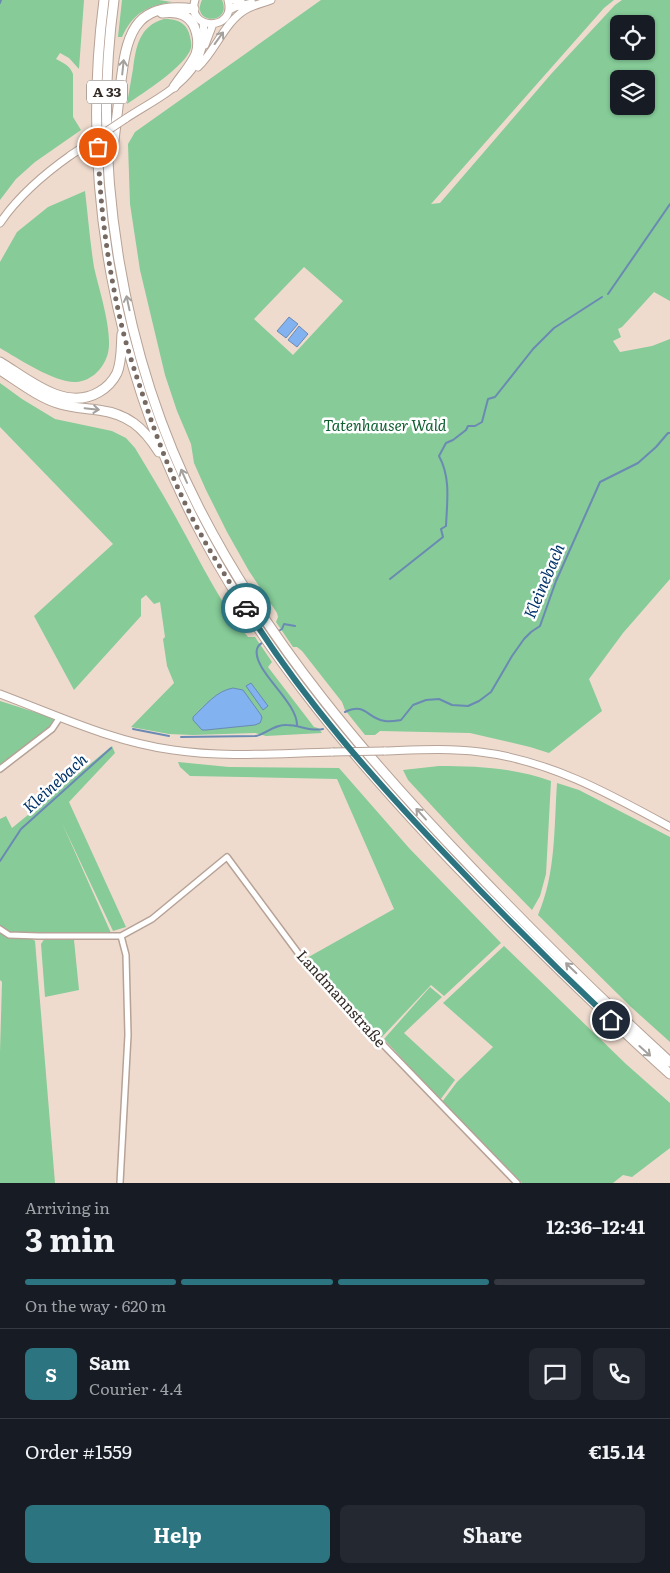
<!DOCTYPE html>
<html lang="en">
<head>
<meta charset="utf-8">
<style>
	body { margin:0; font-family:Literata,serif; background:#242831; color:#f1f3f6; height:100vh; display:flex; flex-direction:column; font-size:19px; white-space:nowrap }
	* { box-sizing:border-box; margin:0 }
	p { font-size:16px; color:#9ea1a6 }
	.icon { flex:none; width:28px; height:28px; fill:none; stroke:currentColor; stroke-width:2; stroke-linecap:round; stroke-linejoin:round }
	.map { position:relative; height:1183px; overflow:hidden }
	.drawer { display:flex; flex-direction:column; background:#171b24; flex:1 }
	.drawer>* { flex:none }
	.fabs { position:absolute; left:610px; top:15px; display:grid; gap:10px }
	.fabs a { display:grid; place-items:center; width:45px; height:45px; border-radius:8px; background:#171b24; box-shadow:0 1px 4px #0004; font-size:25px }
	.pin { position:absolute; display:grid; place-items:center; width:42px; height:42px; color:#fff; margin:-21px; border:2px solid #fff; border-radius:50%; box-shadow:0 1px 5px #0007 }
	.courier { position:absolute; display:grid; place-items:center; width:50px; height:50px; margin:-25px; border:4px solid #2c747f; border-radius:50%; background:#fff; color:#222; box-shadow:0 1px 6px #0007 }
	.overview em { font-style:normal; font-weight:700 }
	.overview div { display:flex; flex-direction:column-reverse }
	.overview { display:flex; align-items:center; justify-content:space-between; height:85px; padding:0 25px }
	h1 { font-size:32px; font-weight:700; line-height:38px }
	.bar { display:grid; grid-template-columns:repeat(4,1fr); gap:8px 5px; align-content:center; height:60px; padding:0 25px }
	.bar i { height:6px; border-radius:4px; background:#363941 }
	.bar .on { background:#2c747f }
	.bar p { grid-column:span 4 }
	.line { display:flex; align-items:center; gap:12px; padding:0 25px; border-top:1px solid #363941 }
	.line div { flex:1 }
	.round { display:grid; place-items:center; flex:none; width:52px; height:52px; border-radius:8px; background:#242831 }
	.cta { display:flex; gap:10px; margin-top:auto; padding:10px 25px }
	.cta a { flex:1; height:58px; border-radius:8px; background:#2c747f; color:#fff; font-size:20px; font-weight:700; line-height:58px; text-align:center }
	.cta a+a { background:#242831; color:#f1f3f6 }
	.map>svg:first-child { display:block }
	.green { fill:#86cb98; fill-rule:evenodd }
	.water { fill:#82b2ef; stroke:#6a8ab3 }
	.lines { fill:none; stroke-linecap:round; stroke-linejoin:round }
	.stream { stroke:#6a8ab3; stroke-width:2 }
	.street-casing { stroke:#b6a296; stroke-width:8 }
	.secondary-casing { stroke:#b6a296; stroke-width:9 }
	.highway-casing { stroke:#b6a296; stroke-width:11 }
	.street { stroke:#fff; stroke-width:5 }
	.secondary { stroke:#fff; stroke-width:7 }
	.highway { stroke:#fff; stroke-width:9 }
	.secondary-bridge-casing { stroke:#b6a296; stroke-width:9; stroke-linecap:butt }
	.secondary-bridge { stroke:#fff; stroke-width:7 }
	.oneway { stroke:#a3a09d }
	.done { stroke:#756961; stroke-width:5; stroke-dasharray:0 9 }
	.route { stroke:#2c747f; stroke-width:6 }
	.labels { text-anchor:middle; stroke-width:5; stroke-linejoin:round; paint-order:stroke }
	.shield { fill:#fff; stroke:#706b67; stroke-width:1 }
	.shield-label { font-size:14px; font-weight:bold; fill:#332b26 }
	.park-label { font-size:15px; font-style:italic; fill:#0e5e30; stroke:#fff }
	.street-label { font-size:15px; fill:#332b26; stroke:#fff }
	.water-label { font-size:16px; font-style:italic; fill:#02356a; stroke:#fff }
</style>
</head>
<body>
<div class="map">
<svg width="670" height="1183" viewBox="0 0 670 1183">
	<rect width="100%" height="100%" fill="#efdbce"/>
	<!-- green -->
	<path class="green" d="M 0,0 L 84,0 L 79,69 L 69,58 L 60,53 L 56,59 C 64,63 70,66 73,74 L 73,117 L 81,130 L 35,162 L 16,179 L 0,200 Z
		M 122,0 L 159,0 L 172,2 C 147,6 133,13 122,37 L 118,37 Z
		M 202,0 L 222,0 C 233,25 190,25 202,0 Z
		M 321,0 L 614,0 L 604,8 L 431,204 L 440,203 L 552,73 L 615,5 L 622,0 L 670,0 L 670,301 L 654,292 L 622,327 L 618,329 L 621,337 L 613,341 L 620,352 L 652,346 L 670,339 L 670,579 L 623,633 L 589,679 L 602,711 L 549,753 L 530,747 L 470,733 L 380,731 L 375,735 L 365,735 L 345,710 L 342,702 L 302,651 L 297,647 L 293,647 L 276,622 L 278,617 L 277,613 L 249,571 L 227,532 L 206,490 L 194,463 L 191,444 L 177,411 L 165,375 L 140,270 L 130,204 L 128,144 L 135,132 ZM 619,24 L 646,24 L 646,51 L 619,51 ZM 619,79 L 646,79 L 646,106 L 619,106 ZM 304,267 L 343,301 L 293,355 L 254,319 Z
		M 164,19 C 174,19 185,21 189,33 C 190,37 192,43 191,48 C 186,66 143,93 127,104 C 129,92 131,80 133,69 C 136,47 139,26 164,19 Z
		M 85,191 C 88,216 90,242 94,267 C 99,290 113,331 108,353 C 104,368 92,381 76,382 C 55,383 19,359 0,348 L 0,262 L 17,232 L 48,207 Z
		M 0,383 L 22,399 L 55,419 L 112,431 L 126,438 L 135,448 C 150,473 166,499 180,525 C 201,563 220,603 248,637 L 255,637 L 272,662 L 268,667 L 314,727 L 318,728 L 322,733 L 266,736 L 255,733 L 193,735 L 169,734 L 131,727 L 174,683 L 167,666 L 163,639 L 165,637 L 160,602 L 154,604 L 146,595 L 141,599 L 141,616 L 74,690 L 34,616 L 113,544 L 0,427 Z
		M 0,701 L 53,718 L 53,725 L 0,766 Z
		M 112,746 L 115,753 L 69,802 L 126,927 L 113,931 L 62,823 L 111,933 L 11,933 L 0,927 L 0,819 L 6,816 L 12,828 Z
		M 178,762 L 229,767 L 339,768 L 409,848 L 501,943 L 444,996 L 431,985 L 380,1039 L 305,959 L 394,909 L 337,779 L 190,776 L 180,767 Z
		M 439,766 C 477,766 515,768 551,781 L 546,874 L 540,896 L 532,910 L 470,847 L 408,780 L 403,770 Z
		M 557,783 L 579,790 L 670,837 L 670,1042 L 631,1007 L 538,915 C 556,874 554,827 557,783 Z
		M 0,933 C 10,937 27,933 35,941 L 55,1183 L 0,1183 L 0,1052 L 2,982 L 0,980 Z
		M 45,938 L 74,940 L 79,990 L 45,997 L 41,944 Z
		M 504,946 L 626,1064 L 670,1103 L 670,1148 L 632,1177 L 623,1175 L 613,1183 L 522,1183 L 442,1102 L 457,1082 L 493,1047 L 443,1003 Z
		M 430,987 L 442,997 L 404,1033 L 455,1080 L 440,1100 L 384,1039 Z"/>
	<!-- water -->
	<path class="water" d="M 289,317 L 298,324 L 286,338 L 277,331 Z
		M 299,326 L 308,334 L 297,347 L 288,340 Z
		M 251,683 L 268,706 L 263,710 L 246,686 Z
		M 233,688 L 243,690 L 261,715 L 262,718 L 260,723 L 255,725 L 206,730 L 202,730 L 193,720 L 193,717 C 206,705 216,691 233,688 Z"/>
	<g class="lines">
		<!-- stream -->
		<path class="stream" d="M 0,3 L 1,0
			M 608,294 L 670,204
			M 390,579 L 443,537 L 441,529 L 446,526 C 447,502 451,478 439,456 L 446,443 L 453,440 L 466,430 L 468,426 L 475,426 L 482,422 L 488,399 L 495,397 L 533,349 L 554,328 L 602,297
			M 277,632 L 282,629 L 284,624 L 295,626
			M 265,641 C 261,643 258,645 257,649 C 252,670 297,701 297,725
			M 345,712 C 366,702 366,718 385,721 C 390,722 395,721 401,720 L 413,705 L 426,700 L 439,699 L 452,705 L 468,706 L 479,701 L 491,692 L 512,656 L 524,639 L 531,632 L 540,626 L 556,581 L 600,482 L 638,463 L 656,447 L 668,433 L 670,433
			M 133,729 L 169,736
			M 181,737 L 256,736 C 267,733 275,724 287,725 C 299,725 312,732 323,729
			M 0,861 L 21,829 L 111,748"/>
		<!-- street casing -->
		<g class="street-casing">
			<path id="street" d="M 0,769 L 52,729 L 60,717
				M 0,929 L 9,935 L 39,936 L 121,936 L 126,955 L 128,1035 L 120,1183
				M 121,936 L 152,919 L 227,857 L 310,969 L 517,1183"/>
		</g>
		<!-- secondary casing -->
		<g class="secondary-casing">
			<path id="secondary" d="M 195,0 C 185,31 237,32 228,0
				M 232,0 L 241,0
				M 229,10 L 235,7 L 252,3
				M 205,45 L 213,24
				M 198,67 C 216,50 224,23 245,10 C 253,5 263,3 271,0
				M 125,119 C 163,94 210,76 203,22
				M 0,223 C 19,195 44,174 71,155
				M 0,694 C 56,715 113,742 173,750 C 226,758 280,753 333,752
				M 384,751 C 416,750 448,748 480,752 C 549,760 610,794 670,827"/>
		</g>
		<!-- highway casing -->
		<g class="highway-casing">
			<path id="highway" d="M 104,0 C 80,184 115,374 203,537 C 268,659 360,765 455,865 C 525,937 596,1007 670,1074
				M 114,0 C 91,168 122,357 199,508 C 268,643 367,759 472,868 C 536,935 602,1000 670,1062
				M 162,13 C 169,12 178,12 185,16 C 197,23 200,42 196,54 C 191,66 181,76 174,87
				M 113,150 C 115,130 118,109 120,89 C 126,40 130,0 194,9
				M 0,362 C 28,379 65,412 99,392 C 106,388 113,381 117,373 C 122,361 121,346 122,334
				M 0,370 C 19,382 39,398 60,404 C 73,408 85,408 98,410 C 128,414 143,427 159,452"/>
		</g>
		<!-- street -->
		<use href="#street" class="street"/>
		<!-- secondary -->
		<use href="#secondary" class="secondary"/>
		<!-- highway -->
		<use href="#highway" class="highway"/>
		<!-- secondary-bridge casing -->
		<g class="secondary-bridge-casing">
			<path id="secondary-bridge" d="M 71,155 L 125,119
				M 333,752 L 384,751"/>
		</g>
		<!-- secondary-bridge -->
		<use href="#secondary-bridge" class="secondary-bridge"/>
	</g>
	<!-- one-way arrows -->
	<defs><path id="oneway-shaft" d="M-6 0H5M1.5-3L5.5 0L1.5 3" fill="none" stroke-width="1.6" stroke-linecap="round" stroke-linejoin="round" transform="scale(1.25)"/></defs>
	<g class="oneway">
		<use href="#oneway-shaft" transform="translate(219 38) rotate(-54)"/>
		<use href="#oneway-shaft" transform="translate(123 67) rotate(-84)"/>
		<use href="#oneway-shaft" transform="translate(128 303) rotate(-102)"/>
		<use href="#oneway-shaft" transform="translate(92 409) rotate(6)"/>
		<use href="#oneway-shaft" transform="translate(184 476) rotate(-114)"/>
		<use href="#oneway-shaft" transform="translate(421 814) rotate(-132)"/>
		<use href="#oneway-shaft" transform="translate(571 968) rotate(-136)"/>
		<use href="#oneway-shaft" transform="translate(645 1051) rotate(42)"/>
	</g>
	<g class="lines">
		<!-- done -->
		<path class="done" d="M 98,147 C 100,208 108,268 122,327 C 129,356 139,383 148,411 C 163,455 181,499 204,540 C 217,563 232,586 246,608"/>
		<!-- route -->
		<path class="route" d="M 246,608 C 303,700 376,782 451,860 C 503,915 556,968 611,1020"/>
	</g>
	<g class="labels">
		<!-- shield labels -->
		<rect class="shield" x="87" y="80.5" width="40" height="23" rx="4"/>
		<g class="shield-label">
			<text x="107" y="97">A 33</text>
		</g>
		<!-- park labels -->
		<g class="park-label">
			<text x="385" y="431">Tatenhauser Wald</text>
		</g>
		<!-- street labels -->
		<g class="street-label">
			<text transform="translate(341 999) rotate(48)" y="5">Landmannstraße</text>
		</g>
		<!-- water labels -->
		<g class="water-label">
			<text transform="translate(544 581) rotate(-67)" y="6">Kleinebach</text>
			<text transform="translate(55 783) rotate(-42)" y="6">Kleinebach</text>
		</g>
	</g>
</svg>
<div class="fabs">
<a><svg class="icon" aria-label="locate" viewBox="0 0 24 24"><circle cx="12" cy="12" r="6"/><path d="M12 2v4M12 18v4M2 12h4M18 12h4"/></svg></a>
<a><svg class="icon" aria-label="layers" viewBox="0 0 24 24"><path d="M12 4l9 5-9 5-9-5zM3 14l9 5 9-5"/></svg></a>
</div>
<div class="pin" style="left:98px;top:147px;background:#ea580c"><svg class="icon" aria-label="bag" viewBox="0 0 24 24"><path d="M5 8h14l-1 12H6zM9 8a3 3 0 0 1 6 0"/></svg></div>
<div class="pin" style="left:611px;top:1020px;background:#1f2937"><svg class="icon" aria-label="home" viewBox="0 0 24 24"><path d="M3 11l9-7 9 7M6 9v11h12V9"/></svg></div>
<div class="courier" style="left:246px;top:608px"><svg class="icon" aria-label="car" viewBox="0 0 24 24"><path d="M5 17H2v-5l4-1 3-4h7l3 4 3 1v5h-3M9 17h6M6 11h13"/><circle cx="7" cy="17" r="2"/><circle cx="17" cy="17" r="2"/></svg></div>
</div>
<section class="drawer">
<div class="overview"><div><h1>3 min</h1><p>Arriving in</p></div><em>12:36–12:41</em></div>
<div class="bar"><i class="on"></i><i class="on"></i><i class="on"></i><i></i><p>On the way · 620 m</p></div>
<div class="line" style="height:90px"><b class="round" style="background:#2c747f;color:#fff">S</b><div><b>Sam</b><p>Courier · 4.4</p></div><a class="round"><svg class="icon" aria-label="chat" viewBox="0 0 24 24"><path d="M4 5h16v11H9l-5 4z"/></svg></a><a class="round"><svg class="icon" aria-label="phone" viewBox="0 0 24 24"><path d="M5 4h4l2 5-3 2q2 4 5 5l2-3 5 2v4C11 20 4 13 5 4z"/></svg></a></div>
<div class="line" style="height:65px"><div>Order #1559</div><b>€15.14</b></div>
<div class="cta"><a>Help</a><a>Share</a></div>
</section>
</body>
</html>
